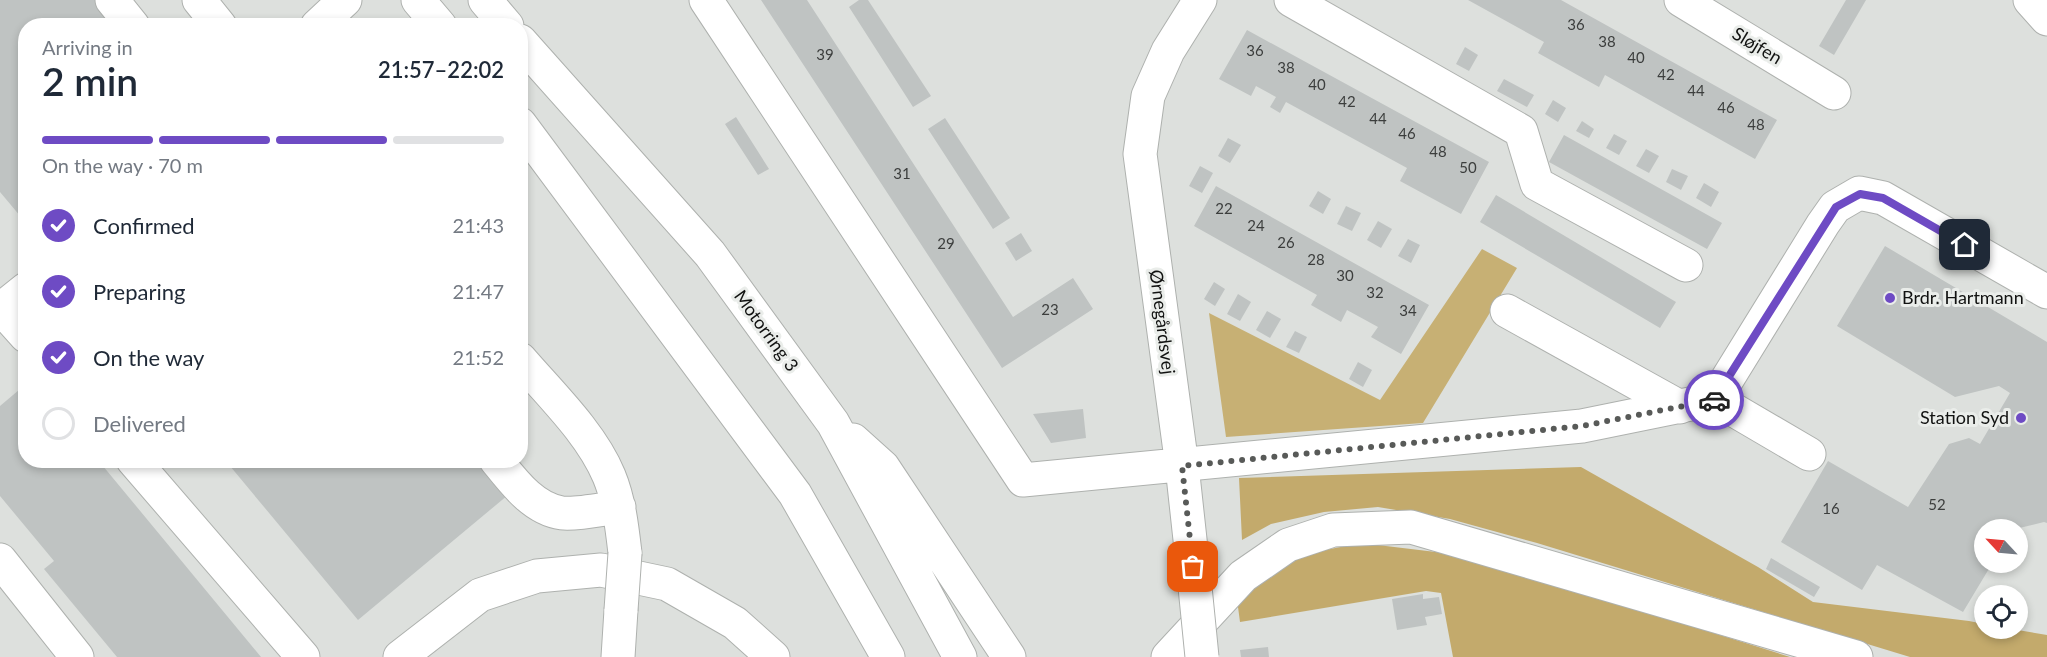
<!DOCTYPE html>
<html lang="en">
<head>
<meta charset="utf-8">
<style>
	body { margin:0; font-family:Lato,sans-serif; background:#f6f6f7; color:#1f2937; height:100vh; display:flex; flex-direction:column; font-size:22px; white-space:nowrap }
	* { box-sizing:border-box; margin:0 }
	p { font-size:20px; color:#747a83 }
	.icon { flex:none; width:33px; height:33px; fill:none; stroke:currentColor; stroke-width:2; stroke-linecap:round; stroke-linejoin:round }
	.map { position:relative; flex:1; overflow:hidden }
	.drawer { position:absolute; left:18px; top:18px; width:510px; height:450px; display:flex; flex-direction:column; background:#fff; border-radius:24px; box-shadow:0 3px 9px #0003 }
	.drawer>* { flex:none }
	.needle { width:39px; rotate:296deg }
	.buttons { position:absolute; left:1974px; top:519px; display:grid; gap:12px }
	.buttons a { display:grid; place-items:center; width:54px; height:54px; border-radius:50%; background:#fff; box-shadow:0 3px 9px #0003; font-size:30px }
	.pin { position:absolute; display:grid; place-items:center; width:51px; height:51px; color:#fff; margin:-26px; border-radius:12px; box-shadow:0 3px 9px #0006 }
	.courier { position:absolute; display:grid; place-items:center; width:60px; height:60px; margin:-30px; border:4px solid #6e4bc4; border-radius:50%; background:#fff; color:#222; box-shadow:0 2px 8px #0007 }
	.head em { font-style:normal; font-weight:600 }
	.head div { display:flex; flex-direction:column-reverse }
	.head { display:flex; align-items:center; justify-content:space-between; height:102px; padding:0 24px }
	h1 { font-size:39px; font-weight:600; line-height:45px }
	.bar { display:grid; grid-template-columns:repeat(4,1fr); gap:9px 6px; align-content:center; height:72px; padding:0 24px }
	.bar i { height:8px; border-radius:4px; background:#e0e1e3 }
	.bar .current { background:#6e4bc4 }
	.bar p { grid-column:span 4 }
	ol { padding:0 24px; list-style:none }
	li { display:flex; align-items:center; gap:18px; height:66px }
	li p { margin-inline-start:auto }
	li .icon { padding:6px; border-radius:50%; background:#6e4bc4; color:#fff; stroke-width:4 }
	li:last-child { color:#747a83 }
	li i { width:33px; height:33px; border:3px solid #e0e1e3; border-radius:50% }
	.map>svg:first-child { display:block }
	.green { fill:#c7b074 }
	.forest { fill:#c3aa6c }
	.building { fill:#bfc3c2 }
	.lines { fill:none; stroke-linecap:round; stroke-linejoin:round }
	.minor-casing { stroke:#aeb1ae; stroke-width:35 }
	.highway-casing { stroke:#aeb1ae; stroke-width:35 }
	.minor { stroke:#fff; stroke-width:33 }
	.highway { stroke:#fff; stroke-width:33 }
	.minor-bridge-casing { stroke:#aeb1ae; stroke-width:35; stroke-linecap:butt }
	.minor-bridge { stroke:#fff; stroke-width:33 }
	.done { stroke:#585a58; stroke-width:6; stroke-dasharray:0 10.8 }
	.route { stroke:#6e4bc4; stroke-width:8 }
	.poi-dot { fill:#6e4bc4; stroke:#eaedea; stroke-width:2 }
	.labels { text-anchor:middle; stroke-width:6; stroke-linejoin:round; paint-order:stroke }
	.number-label { font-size:15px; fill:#3c3e3d }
	.street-label { font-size:18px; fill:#111211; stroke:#eaedea }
	.poi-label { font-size:18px; fill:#111211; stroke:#eaedea; text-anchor:start }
</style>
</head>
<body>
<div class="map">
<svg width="2047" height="657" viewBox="0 0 2047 657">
	<rect width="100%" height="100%" fill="#dde0dd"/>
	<!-- green -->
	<path class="green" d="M 1482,249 L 1517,268 L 1423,423 L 1226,437 L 1209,313 L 1380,400 Z"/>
	<!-- forest -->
	<path class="forest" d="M 1581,467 L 1758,567 L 1813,602 L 1969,621 L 1984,624 L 1984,628 L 2012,629 L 2047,635 L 2047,657 L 1910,657 L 1537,543 L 1450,519 L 1378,507 L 1324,512 L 1271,524 L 1242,540 L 1239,478 Z
		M 1361,543 L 1444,553 L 1554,583 L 1790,657 L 1453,657 L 1441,593 L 1426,591 L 1240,622 L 1236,592 L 1289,557 Z"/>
	<!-- building -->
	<path class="building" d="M 0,0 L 96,0 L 118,26 L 26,26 L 26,223 L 0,192 Z
		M 761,0 L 807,0 L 1013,317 L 1073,278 L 1093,309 L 1002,368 Z
		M 859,0 L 868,0 L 931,96 L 913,107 L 849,7 Z
		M 1468,0 L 1561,0 L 1777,120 L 1755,159 L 1605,75 L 1599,87 L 1538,53 L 1544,42 Z
		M 1846,0 L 1866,0 L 1834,55 L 1819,46 Z
		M 1247,30 L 1489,162 L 1461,214 L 1400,181 L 1407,168 L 1286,102 L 1280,113 L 1270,107 L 1276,97 L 1256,86 L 1251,96 L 1219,79 Z
		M 1465,47 L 1478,55 L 1469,71 L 1456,64 Z
		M 1504,79 L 1534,95 L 1527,107 L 1497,91 Z
		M 1553,100 L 1566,108 L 1558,122 L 1545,114 Z
		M 736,117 L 769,169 L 758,175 L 725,124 Z
		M 945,118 L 1010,218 L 993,229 L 928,129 Z
		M 1582,121 L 1594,129 L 1589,138 L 1576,131 Z
		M 1614,134 L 1627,141 L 1619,155 L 1606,148 Z
		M 1564,135 L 1722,223 L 1707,249 L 1549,162 Z
		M 1228,138 L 1241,145 L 1230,163 L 1218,156 Z
		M 1646,149 L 1659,156 L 1649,173 L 1636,166 Z
		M 1200,166 L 1213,173 L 1202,193 L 1189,186 Z
		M 1672,169 L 1688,176 L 1681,190 L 1666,182 Z
		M 1704,183 L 1719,192 L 1711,207 L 1696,198 Z
		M 1216,186 L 1429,305 L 1401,354 L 1371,337 L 1378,327 L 1347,310 L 1341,322 L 1311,305 L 1317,295 L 1194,226 Z
		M 1318,191 L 1331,199 L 1323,214 L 1309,206 Z
		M 1496,195 L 1676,302 L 1660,328 L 1480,222 Z
		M 1346,206 L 1361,213 L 1352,231 L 1337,224 Z
		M 1378,221 L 1392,229 L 1381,248 L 1367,240 Z
		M 1021,233 L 1032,251 L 1016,261 L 1005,243 Z
		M 1408,239 L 1420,245 L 1411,263 L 1398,256 Z
		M 1885,246 L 2047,342 L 2047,523 L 2044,522 L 2011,530 L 1984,530 L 1984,562 L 1993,562 L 1963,612 L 1877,565 L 1862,590 L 1781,542 L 1828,461 L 1908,507 L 1949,444 L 1969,438 L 1980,444 L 2010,393 L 1999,386 L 1955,397 L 1837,326 Z
		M 1214,282 L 1225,289 L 1215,306 L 1204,299 Z
		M 1238,294 L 1251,302 L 1240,321 L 1227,314 Z
		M 1267,311 L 1281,319 L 1270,338 L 1256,330 Z
		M 1295,331 L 1307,337 L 1299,353 L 1286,347 Z
		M 1358,362 L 1372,370 L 1363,387 L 1349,379 Z
		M 26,384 L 26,460 L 98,460 L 261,657 L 117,657 L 44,569 L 54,561 L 0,496 L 0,406 Z
		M 1083,409 L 1086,438 L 1051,443 L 1033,414 Z
		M 225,460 L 479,460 L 508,495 L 358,620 Z
		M 1771,558 L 1820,587 L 1814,597 L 1766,569 Z
		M 1423,594 L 1423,599 L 1439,597 L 1442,614 L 1425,617 L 1427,625 L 1397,630 L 1392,599 Z
		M 1268,647 L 1269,657 L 1241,657 L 1240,650 Z"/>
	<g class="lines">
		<!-- minor casing -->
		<g class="minor-casing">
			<path id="minor" d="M 112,0 L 133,26
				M 199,0 L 220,26
				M 706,0 L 1023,480 L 1582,426 L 1715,399 L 1809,454
				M 1291,0 L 1521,131 L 1537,184 L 1686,265
				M 1681,0 L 1834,93
				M 317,26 L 345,0
				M 0,307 L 26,336
				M 0,310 L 26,289
				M 1507,311 L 1680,407
				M 520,359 C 551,395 591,433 609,476 C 619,500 622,527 625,553
				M 1715,399 L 1823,224 L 1835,207 L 1859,193 L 1883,198 L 2047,292
				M 133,460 L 303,657
				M 496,460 C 513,481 533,509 562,513 C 576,515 603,509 619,507
				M 0,560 L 77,657
				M 1193,567 L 1182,466 L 1140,154 L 1148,96 L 1168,51 L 1200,0
				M 618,657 L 621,610"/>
		</g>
		<!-- highway casing -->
		<g class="highway-casing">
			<path id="highway" d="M 418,0 L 440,26
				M 485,0 L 507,26
				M 2030,0 L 2047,19
				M 520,41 L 710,254 L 833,423 L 960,657
				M 520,124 L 795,494 L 888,657
				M 853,440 L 883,467 L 1009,657
				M 400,657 L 480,595 L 537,576 L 601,570 L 667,584 L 735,623 L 773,657
				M 1168,657 L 1243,576 L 1288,545 L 1333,530 L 1411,527 L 1856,657"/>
		</g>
		<!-- minor -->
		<use href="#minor" class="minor"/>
		<!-- highway -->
		<use href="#highway" class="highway"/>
		<!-- minor-bridge casing -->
		<g class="minor-bridge-casing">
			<path id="minor-bridge" d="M 1193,567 L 1202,657
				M 621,610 L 625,553"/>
		</g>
		<!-- minor-bridge -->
		<use href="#minor-bridge" class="minor-bridge"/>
	</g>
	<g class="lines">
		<!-- done -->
		<path class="done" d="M 1193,567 L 1182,466 L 1582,426 L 1714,400"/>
		<!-- route -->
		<path class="route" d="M 1714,400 L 1836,207 L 1860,194 L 1883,198 L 1965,245"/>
	</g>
	<!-- markers -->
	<g class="poi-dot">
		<circle cx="1890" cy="298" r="6"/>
		<circle cx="2021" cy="418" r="6"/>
	</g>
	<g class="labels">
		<!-- number labels -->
		<g class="number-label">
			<text x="1576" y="30">36</text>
			<text x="1607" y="47">38</text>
			<text x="1255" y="56">36</text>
			<text x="825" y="60">39</text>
			<text x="1636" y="63">40</text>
			<text x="1286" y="73">38</text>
			<text x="1666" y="80">42</text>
			<text x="1317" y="90">40</text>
			<text x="1696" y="96">44</text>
			<text x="1347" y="107">42</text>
			<text x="1726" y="113">46</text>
			<text x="1378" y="124">44</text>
			<text x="1756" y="130">48</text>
			<text x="1407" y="139">46</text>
			<text x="1438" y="157">48</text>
			<text x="1468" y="173">50</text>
			<text x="902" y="179">31</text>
			<text x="1224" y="214">22</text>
			<text x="1256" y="231">24</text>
			<text x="1286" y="248">26</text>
			<text x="946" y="249">29</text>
			<text x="1316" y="265">28</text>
			<text x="1345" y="281">30</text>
			<text x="1375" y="298">32</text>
			<text x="1050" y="315">23</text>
			<text x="1408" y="316">34</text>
			<text x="1937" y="510">52</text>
			<text x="1831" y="514">16</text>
		</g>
		<!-- street labels -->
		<g class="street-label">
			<text transform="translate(1757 46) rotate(31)" y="6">Sløjfen</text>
			<text transform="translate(1162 322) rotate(83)" y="6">Ørnegårdsvej</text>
			<text transform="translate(766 331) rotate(54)" y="6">Motorring 3</text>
		</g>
		<!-- poi labels -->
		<g class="poi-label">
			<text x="1902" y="304">Brdr. Hartmann</text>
			<text x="2009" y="424" text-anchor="end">Station Syd</text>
		</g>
	</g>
</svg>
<div class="buttons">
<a><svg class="needle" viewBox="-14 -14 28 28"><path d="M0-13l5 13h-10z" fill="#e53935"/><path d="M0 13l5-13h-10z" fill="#747a83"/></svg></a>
<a><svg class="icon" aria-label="locate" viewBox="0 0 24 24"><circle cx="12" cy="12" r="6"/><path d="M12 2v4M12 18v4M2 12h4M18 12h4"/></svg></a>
</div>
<div class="pin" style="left:1193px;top:567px;background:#ea580c"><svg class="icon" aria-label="bag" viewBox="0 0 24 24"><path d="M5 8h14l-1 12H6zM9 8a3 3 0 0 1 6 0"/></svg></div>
<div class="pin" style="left:1965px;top:245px;background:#1f2937"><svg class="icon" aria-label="home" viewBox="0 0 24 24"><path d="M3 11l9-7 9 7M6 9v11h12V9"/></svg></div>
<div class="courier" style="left:1714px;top:400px"><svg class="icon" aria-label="car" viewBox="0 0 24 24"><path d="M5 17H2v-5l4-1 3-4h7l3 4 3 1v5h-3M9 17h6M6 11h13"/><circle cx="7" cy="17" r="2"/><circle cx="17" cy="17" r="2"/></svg></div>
<section class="drawer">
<div class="head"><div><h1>2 min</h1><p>Arriving in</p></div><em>21:57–22:02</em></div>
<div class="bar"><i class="current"></i><i class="current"></i><i class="current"></i><i></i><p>On the way · 70 m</p></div>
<ol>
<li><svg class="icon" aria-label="check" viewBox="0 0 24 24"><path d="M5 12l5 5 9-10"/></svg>Confirmed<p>21:43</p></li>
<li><svg class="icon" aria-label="check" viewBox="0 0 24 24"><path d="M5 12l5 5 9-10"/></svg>Preparing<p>21:47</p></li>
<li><svg class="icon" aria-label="check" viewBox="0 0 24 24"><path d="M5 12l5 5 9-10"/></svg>On the way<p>21:52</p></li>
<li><i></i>Delivered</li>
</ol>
</section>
</div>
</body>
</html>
